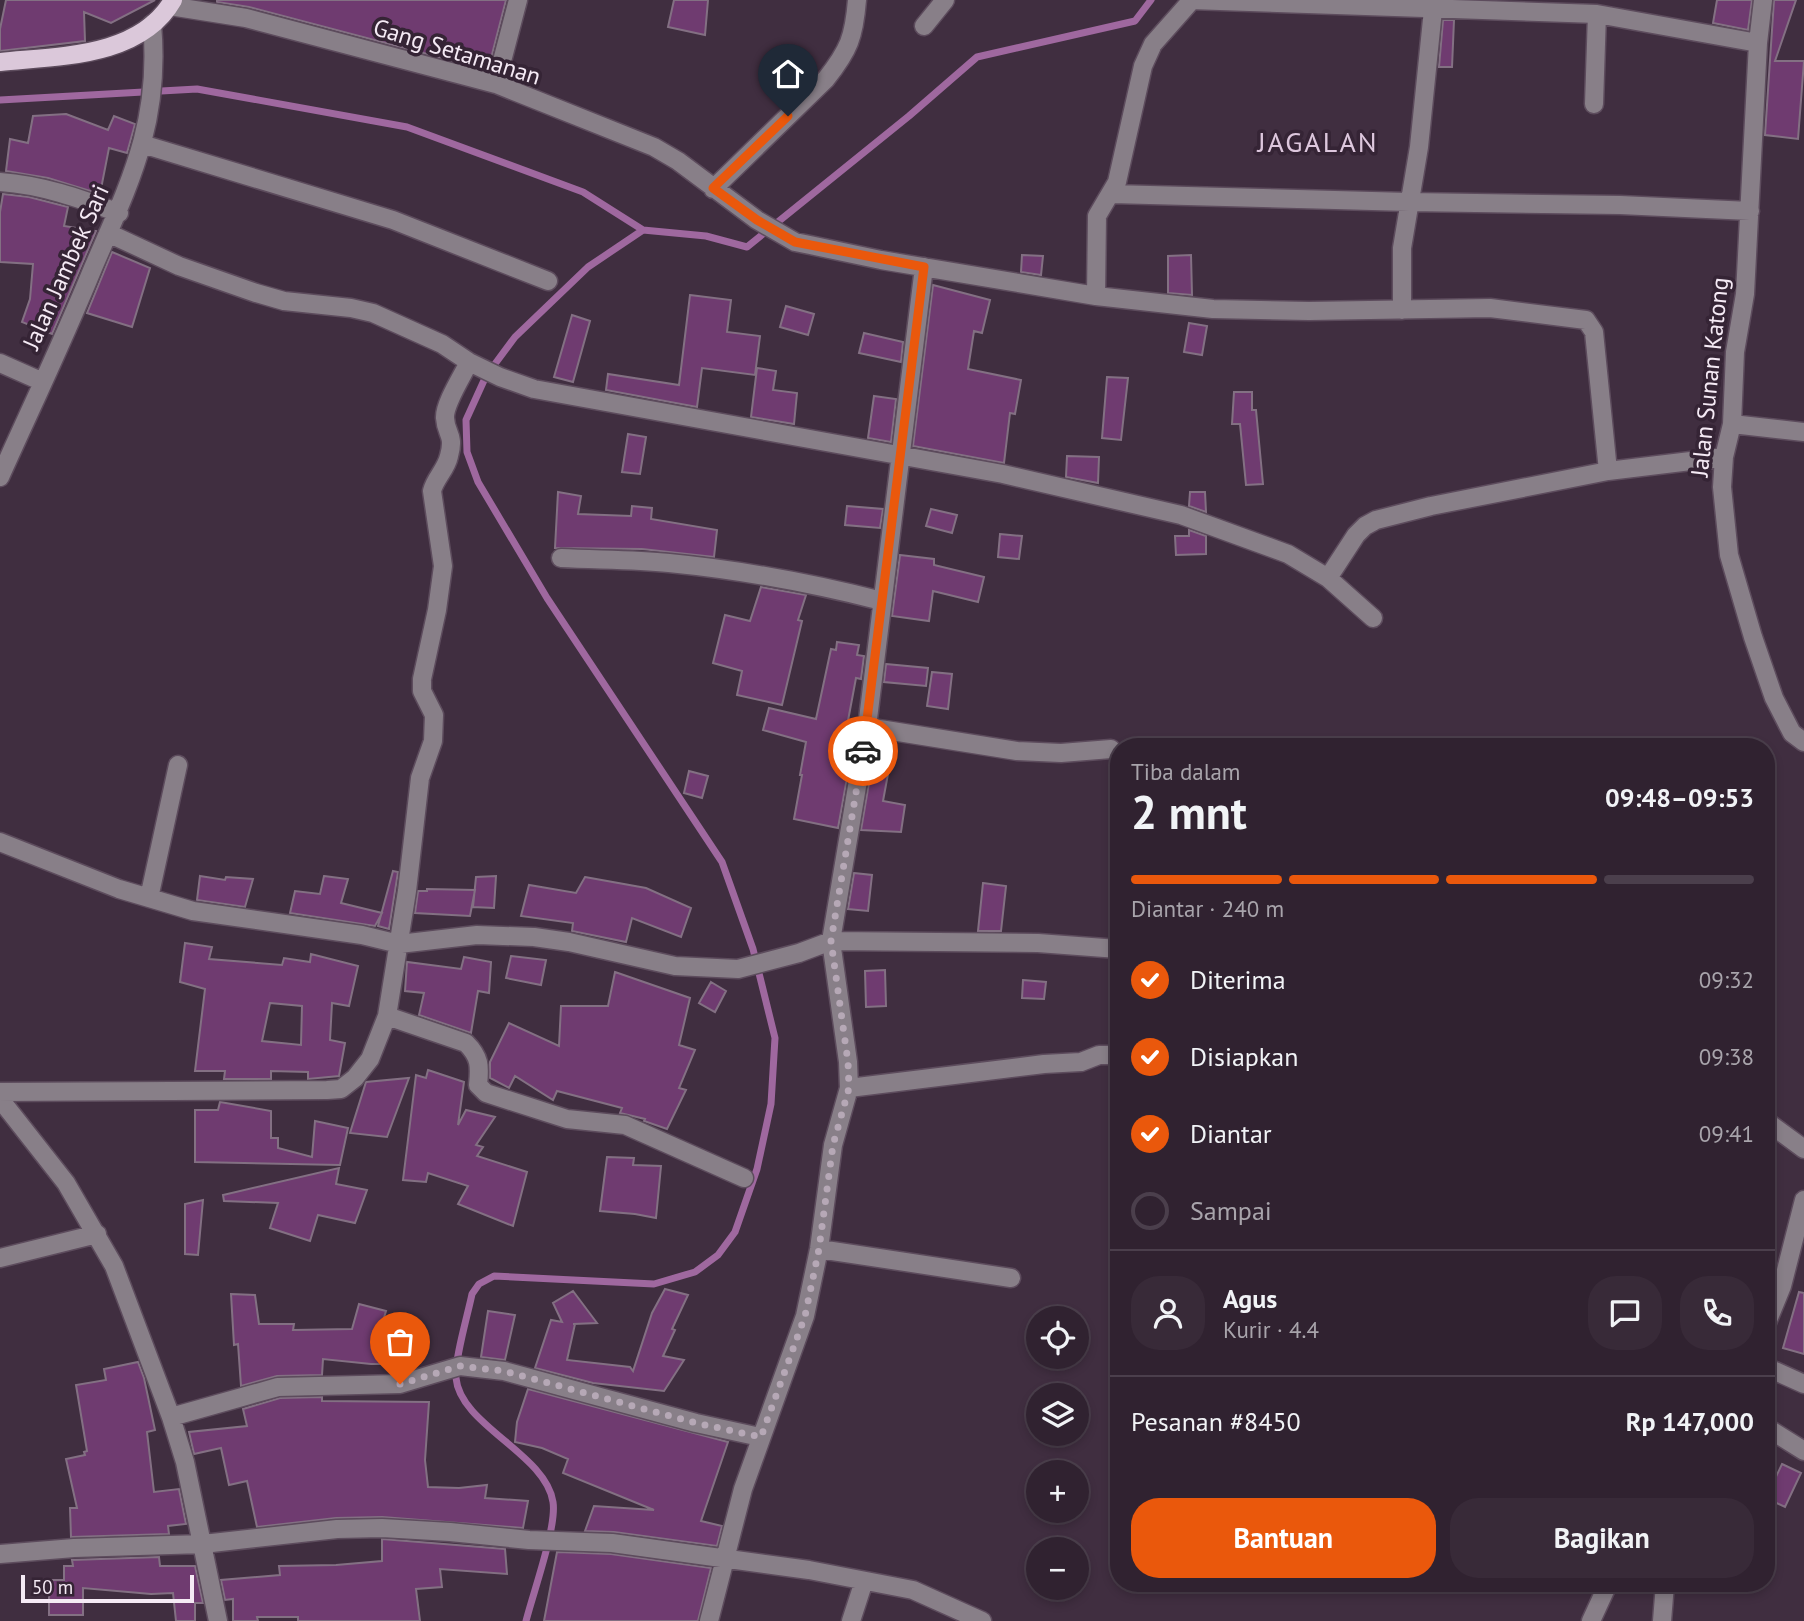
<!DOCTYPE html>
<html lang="id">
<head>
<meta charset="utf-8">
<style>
	body { margin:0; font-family:"PT Sans",sans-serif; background:#382a38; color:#f1f3f6; height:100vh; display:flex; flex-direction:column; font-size:26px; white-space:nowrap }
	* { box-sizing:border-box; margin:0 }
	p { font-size:23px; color:#a8a4ab }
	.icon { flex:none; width:38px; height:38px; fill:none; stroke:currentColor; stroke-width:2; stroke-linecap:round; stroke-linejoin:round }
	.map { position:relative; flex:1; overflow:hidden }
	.sheet { position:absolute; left:1110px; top:738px; width:665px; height:854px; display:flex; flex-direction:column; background:#302230; border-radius:28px; box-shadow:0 4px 10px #0003,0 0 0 2px #4b3f4c }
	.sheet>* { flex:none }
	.tools { position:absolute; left:1026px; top:1306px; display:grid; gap:14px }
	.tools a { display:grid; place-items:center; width:63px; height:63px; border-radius:50%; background:#302230; box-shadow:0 4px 10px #0003,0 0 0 2px #4b3f4c; font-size:35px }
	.scale { position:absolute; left:21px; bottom:18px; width:173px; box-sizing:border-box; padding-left:7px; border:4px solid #f5eaf5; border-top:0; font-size:19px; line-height:24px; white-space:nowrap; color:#f5eaf5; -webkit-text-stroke:5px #352435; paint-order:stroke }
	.pin { position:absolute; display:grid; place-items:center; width:60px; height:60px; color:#fff; margin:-72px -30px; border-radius:50% 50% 50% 0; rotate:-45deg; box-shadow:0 0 7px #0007 }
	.pin .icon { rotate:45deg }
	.courier { position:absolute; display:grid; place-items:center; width:70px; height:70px; margin:-35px; border:5px solid #ea580c; border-radius:50%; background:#fff; color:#222; box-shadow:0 2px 9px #0007 }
	.headline em { font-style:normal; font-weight:600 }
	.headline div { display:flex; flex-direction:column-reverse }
	.headline { display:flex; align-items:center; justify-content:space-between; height:119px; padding:0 21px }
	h1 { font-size:46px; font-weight:600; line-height:52px }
	.bar { display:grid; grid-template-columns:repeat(4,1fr); gap:10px 7px; align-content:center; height:84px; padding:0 21px }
	.bar i { height:9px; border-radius:5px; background:#4b3f4c }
	.bar .active { background:#ea580c }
	.bar p { grid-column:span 4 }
	.line { display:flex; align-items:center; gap:18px; padding:0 21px; border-top:2px solid #4b3f4c }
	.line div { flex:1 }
	.round { display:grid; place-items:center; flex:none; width:74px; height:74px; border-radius:28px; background:#382a38 }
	ol { padding:0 21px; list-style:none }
	li { display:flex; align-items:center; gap:21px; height:77px }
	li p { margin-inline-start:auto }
	li .icon { padding:7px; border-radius:50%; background:#ea580c; color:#fff; stroke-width:4 }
	li:last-child { color:#a8a4ab }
	li i { width:38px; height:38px; border:4px solid #4b3f4c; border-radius:50% }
	.primary-button { display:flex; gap:14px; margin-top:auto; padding:14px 21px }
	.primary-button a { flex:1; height:80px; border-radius:28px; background:#ea580c; color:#fff; font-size:28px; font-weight:600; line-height:80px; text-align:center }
	.primary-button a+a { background:#382a38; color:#f1f3f6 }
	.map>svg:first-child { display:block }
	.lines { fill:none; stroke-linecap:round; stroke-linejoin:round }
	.stream { stroke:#9f689f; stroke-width:7 }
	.building { fill:#6f3b70; stroke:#837083; stroke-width:2; fill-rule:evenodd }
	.minor-casing { stroke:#5d4c5d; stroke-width:21 }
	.major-casing { stroke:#5d4c5d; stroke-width:21 }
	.minor { stroke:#887f88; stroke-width:18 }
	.major { stroke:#dbc8da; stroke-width:18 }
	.done { stroke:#b6a8b6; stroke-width:7; stroke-dasharray:0 12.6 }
	.route { stroke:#ea580c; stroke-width:9 }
	.labels { text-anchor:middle; stroke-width:7; stroke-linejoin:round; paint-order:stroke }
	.street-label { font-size:24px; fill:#f5eaf5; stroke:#352435 }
	.quarter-label { font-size:28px; letter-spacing:2px; fill:#ddc7dd; stroke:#352435 }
</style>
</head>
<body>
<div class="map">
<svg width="1804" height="1621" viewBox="0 0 1804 1621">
	<rect width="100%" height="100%" fill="#402e40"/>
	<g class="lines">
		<!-- stream -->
		<path class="stream" d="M 0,100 L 197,89 L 407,127 L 583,192 L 643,230 L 706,236 L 747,247 L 909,116 L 977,57 L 1135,21 L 1151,0
			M 526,1621 C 533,1593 557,1527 553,1502 C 546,1454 460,1425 456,1378 C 454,1361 468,1314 472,1294 L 479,1284 L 494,1276 L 654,1284 L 695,1272 L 718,1255 L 735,1232 L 757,1169 L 771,1104 L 775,1038 L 753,949 L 722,862 L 547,598 L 478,482 L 467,452 L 466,420 L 486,376 L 515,337 L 588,267 L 643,230"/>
	</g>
	<!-- building -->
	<path class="building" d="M 6,0 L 155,0 L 111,23 L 84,12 L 85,41 L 0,51 L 0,29 Z
		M 217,0 L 506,0 L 488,70 L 249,7 L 217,2 Z
		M 674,0 L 708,0 L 705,35 L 668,27 Z
		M 1717,0 L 1752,0 L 1748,30 L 1713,23 Z
		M 1774,0 L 1796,0 L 1775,61 L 1804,61 L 1798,139 L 1765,135 Z
		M 1443,20 L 1454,20 L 1452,67 L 1439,67 Z
		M 66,114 L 108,130 L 114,116 L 135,124 L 127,153 L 109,148 L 100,194 L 48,178 L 6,171 L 10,139 L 28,143 L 33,116 Z
		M 3,194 L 29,197 L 68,207 L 64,226 L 96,231 L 52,334 L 22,322 L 30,299 L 33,264 L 0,262 L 0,212 Z
		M 112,252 L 150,268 L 132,327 L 87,313 Z
		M 1022,255 L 1043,256 L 1041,275 L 1021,272 Z
		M 1191,255 L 1192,295 L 1168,293 L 1168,256 Z
		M 933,285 L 990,300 L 982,333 L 974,331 L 968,369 L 1021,380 L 1015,414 L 1010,413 L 1004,463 L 913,446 Z
		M 690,295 L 731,300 L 727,332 L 760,336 L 755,375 L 702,368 L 697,407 L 606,390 L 608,374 L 679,385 Z
		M 786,306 L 814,314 L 808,335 L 780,327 Z
		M 572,315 L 590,321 L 573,382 L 554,377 Z
		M 1189,323 L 1207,326 L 1202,355 L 1184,352 Z
		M 864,333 L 903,342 L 901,362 L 859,353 Z
		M 757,368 L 776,371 L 773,390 L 797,393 L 794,424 L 751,417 Z
		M 1107,377 L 1128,378 L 1121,440 L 1102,438 Z
		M 1234,392 L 1252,392 L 1252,410 L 1256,410 L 1263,484 L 1246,485 L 1240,424 L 1232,424 Z
		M 874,396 L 896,399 L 891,442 L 868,438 Z
		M 628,434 L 646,437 L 640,474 L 622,472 Z
		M 1067,456 L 1099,457 L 1098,483 L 1066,477 Z
		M 558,492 L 581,496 L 578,514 L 631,516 L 632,506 L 652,508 L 651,519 L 717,530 L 714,557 L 642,549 L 555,548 Z
		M 1190,492 L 1205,492 L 1206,512 L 1189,506 Z
		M 847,506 L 883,509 L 880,528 L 845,525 Z
		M 931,509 L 957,515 L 952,533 L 926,526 Z
		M 1189,530 L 1206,536 L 1206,554 L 1176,555 L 1175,536 L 1189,536 Z
		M 1000,534 L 1022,536 L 1019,559 L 998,557 Z
		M 900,555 L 934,559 L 934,565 L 984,577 L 978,602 L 933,591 L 929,621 L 892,616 Z
		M 761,587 L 806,595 L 798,620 L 802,621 L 782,705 L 737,695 L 742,671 L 713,663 L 725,615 L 750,621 Z
		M 837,642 L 859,645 L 857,655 L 864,656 L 861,679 L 856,678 L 847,726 L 849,727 L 840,763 L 841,766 L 849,767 L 838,828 L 794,819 L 802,775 L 800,775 L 806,742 L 763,730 L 769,708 L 816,719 L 831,649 L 836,650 Z
		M 886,664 L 928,668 L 926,686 L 884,682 Z
		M 932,672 L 952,674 L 948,709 L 927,706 Z
		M 689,771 L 708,776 L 702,798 L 684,793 Z
		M 871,771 L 888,774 L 883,801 L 905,805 L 901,832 L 861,830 Z
		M 393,871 L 398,872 L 389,929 L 378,926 Z
		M 854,873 L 872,875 L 868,911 L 848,909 Z
		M 200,876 L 225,880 L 226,877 L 253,879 L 245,907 L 197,900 Z
		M 324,876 L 348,879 L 341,903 L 382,913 L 375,926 L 290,913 L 295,891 L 320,894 Z
		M 496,876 L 494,908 L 473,907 L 476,877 Z
		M 585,877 L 646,888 L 691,908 L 681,937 L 632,918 L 626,942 L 572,931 L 573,923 L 521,916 L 529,885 L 576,893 Z
		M 983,883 L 1006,886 L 1001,931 L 978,931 Z
		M 427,889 L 475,890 L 470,916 L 415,913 L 418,891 L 427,891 Z
		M 185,943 L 212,947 L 209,959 L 282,965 L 284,958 L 310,962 L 311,954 L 358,966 L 349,1006 L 332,1003 L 330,1040 L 345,1043 L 339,1076 L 308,1079 L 308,1072 L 271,1071 L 271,1079 L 224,1079 L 225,1071 L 195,1071 L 205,989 L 180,982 ZM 270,1003 L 302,1006 L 301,1045 L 262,1041 Z
		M 511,956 L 546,960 L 541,985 L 506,978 Z
		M 464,957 L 491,962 L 489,993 L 478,991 L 471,1033 L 419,1015 L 424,993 L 405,991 L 407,962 L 461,969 Z
		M 885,970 L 886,1006 L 866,1007 L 865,971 Z
		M 615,972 L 690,998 L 679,1045 L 695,1050 L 679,1088 L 686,1090 L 667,1129 L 644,1121 L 645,1119 L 620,1113 L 622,1108 L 557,1091 L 553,1100 L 515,1076 L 509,1088 L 490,1078 L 490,1062 L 509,1023 L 559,1046 L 561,1006 L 608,1006 Z
		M 1023,980 L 1046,982 L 1044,999 L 1022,998 Z
		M 711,982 L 726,991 L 715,1012 L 699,1003 Z
		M 428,1070 L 464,1082 L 458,1125 L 466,1110 L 495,1117 L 476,1145 L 483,1147 L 477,1156 L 527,1172 L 513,1226 L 458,1204 L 468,1186 L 428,1173 L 426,1182 L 403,1180 L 416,1075 L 426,1078 Z
		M 409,1078 L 387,1137 L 350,1133 L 366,1082 Z
		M 220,1102 L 271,1111 L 271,1138 L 278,1138 L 278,1148 L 312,1157 L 315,1121 L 348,1128 L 340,1165 L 195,1162 L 195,1110 L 218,1110 Z
		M 607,1157 L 634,1158 L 633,1165 L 661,1166 L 656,1218 L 635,1214 L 600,1211 Z
		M 339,1168 L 336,1184 L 367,1190 L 355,1223 L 318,1215 L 310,1241 L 270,1228 L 278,1203 L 224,1201 L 223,1195 Z
		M 203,1200 L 198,1255 L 185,1254 L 185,1204 Z
		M 665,1289 L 688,1295 L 672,1329 L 675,1330 L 663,1356 L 684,1360 L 664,1391 L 593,1383 L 535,1368 L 551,1320 L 562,1322 L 553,1303 L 573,1291 L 597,1323 L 573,1324 L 575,1324 L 567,1360 L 630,1367 L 633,1371 L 652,1313 Z
		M 1799,1292 L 1804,1293 L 1804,1354 L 1783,1348 Z
		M 231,1294 L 255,1295 L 259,1324 L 294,1324 L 293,1330 L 352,1329 L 359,1304 L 386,1311 L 376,1345 L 397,1344 L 400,1364 L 371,1364 L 323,1359 L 322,1375 L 277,1376 L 241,1386 L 238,1344 L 234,1345 Z
		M 488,1311 L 515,1315 L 505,1360 L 481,1357 Z
		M 138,1362 L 144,1378 L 155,1430 L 147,1432 L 154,1492 L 179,1489 L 186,1524 L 168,1526 L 169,1534 L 71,1537 L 70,1508 L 77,1508 L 66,1459 L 85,1455 L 84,1452 L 87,1451 L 76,1385 L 106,1380 L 104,1369 Z
		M 528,1389 L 728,1442 L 701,1521 L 722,1526 L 717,1546 L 614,1532 L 585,1531 L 594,1506 L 654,1510 L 563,1473 L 568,1459 L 542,1448 L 515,1442 L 517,1422 Z
		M 322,1397 L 322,1401 L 429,1402 L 425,1460 L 428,1487 L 459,1488 L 487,1485 L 485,1498 L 528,1501 L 523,1528 L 382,1517 L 336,1518 L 257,1527 L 247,1481 L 229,1485 L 221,1448 L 194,1454 L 189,1432 L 247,1426 L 243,1409 L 280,1398 Z
		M 1782,1464 L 1801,1473 L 1785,1507 L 1766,1498 Z
		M 382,1539 L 505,1549 L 507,1574 L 440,1569 L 442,1587 L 416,1589 L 420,1621 L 298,1621 L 298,1617 L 257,1617 L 258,1621 L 233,1621 L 233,1599 L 225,1600 L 221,1580 L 280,1575 L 279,1566 L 336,1565 L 382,1561 Z
		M 557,1552 L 611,1554 L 711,1568 L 698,1621 L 544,1621 Z
		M 159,1557 L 160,1566 L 195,1566 L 203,1603 L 195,1603 L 195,1621 L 176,1621 L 173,1593 L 151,1594 L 83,1588 L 83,1615 L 49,1615 L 49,1580 L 64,1580 L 64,1566 L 73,1566 L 72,1560 Z"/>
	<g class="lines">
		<!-- minor casing -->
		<g class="minor-casing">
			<path id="minor" d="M 1190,0 L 1597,14 L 1758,43
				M 1763,0 L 1758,43 L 1745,294 L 1735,352 L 1732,424 L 1724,457 L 1722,487 L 1729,555 L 1753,637 L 1774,698 L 1792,733 L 1804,742
				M 170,6 L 246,18 L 496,84 L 654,147 L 678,161 L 757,220 L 795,242 L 810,245 L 881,260 L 1096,296 L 1213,309 L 1309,311 L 1490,308 L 1586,320 L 1594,332 L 1608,471
				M 924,26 L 945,0
				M 496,84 L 518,0
				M 1594,104 L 1597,14
				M 142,144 L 393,220 L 548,281
				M 0,182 C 42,185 79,198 119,213
				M 713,189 L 826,79 C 849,50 854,37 857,0
				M 1112,194 L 1409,202 L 1620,205 L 1750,211
				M 108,233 L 179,266 L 256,293 L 284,301 L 351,308 L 373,313 L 442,344 L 469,362 L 500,377 L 534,389 L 1003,474 L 1181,515 L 1288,554 L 1328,578 L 1373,618
				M 1096,296 L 1097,216 L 1117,182 L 1143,66 L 1153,44 L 1191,1
				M 1402,310 L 1402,248 L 1419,147 L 1434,0
				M 0,363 L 43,382
				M 1732,424 L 1804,432
				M 0,477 C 31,408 64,339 93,268 C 130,182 161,122 152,24
				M 561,558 C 596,560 633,559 669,563 C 741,570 811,583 882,601
				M 1328,578 L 1356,535 L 1365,526 L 1376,520 L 1431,506 L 1608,471 L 1724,457
				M 867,727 L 1017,751 L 1061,753 L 1111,749
				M 0,842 L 119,889 L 193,911 L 362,935 L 399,944 L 477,935 L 534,937 L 569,942 L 675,966 L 738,969 L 799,953 L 831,941 L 1038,943 L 1118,949
				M 149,898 L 178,765
				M 387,1016 L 466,1043 C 480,1057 480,1066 478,1085 L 486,1093 L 567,1119 L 625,1125 L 744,1178
				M 849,1088 L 1044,1064 L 1081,1062 L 1099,1055 L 1118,1055
				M 0,1092 L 327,1090 L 341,1089 L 355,1078 L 370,1059 L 387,1016 L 407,891 L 420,778 L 433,741 L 434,715 L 422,691 L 422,679 L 437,610 L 443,566 L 432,491 C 435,478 446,470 449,456 C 455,434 446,435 445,418 C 444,404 463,375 469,362
				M 0,1099 L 66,1183 L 114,1266 L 171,1417 L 185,1462 L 218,1621
				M 1766,1121 L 1804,1149
				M 819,1249 L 1011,1278
				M 0,1258 L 97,1234
				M 1766,1325 L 1782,1286 L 1804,1200
				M 1766,1367 L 1804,1384
				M 171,1417 L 278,1387 L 400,1384 L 460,1366 L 504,1371 L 696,1423 L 760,1437
				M 1766,1427 L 1804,1451
				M 0,1554 L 74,1548 L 203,1544 L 337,1529 L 382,1528 L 450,1532 L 529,1540 L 612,1543 L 809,1570 L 913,1590 L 982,1621
				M 709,1621 L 743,1489 L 805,1316 L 819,1249 L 833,1145 L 849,1088 L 848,1062 L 831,941 L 867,727 L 924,267
				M 851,1621 L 864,1581
				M 1591,1621 L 1608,1584
				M 1662,1621 L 1665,1584"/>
		</g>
		<!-- major casing -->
		<g class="major-casing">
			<path id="major" d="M 0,62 C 57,56 140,58 173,0"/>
		</g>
		<!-- minor -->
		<use href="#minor" class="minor"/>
		<!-- major -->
		<use href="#major" class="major"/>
	</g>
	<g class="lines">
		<!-- done -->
		<path class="done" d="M 400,1384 L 460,1366 L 504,1371 L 696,1423 L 761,1437 L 805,1316 L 819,1249 L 833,1145 L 849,1088 L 848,1062 L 831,941 L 863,751"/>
		<!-- route -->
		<path class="route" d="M 788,116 L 713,188 L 757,220 L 795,242 L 924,267 L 863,751"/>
	</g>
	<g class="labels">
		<!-- street labels -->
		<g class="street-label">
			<text transform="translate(457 52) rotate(17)" y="8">Gang Setamanan</text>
			<text transform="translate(66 267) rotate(-66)" y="8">Jalan Jambek Sari</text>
			<text transform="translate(1710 377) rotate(-84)" y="8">Jalan Sunan Katong</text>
		</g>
		<!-- quarter labels -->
		<g class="quarter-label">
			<text x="1318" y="152">JAGALAN</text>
		</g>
	</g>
</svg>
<div class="tools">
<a><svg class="icon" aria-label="locate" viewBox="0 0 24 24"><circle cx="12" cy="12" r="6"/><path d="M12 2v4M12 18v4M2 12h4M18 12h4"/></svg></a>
<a><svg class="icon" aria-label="layers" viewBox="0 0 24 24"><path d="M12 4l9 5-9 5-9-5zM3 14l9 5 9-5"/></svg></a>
<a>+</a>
<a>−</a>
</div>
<div class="scale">50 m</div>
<div class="pin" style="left:400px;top:1384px;background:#ea580c"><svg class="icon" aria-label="bag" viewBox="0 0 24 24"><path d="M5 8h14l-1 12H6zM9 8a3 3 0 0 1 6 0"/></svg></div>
<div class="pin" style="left:788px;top:116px;background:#1f2937"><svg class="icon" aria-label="home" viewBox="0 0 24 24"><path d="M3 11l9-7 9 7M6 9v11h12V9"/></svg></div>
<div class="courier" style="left:863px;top:751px"><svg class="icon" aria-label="car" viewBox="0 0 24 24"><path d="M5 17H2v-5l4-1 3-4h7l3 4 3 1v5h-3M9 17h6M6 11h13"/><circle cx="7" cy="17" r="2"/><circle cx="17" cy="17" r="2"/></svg></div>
<section class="sheet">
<div class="headline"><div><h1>2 mnt</h1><p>Tiba dalam</p></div><em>09:48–09:53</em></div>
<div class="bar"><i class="active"></i><i class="active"></i><i class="active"></i><i></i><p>Diantar · 240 m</p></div>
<ol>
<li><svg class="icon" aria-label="check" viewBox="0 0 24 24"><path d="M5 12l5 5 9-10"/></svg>Diterima<p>09:32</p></li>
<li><svg class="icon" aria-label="check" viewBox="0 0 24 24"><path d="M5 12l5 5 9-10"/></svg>Disiapkan<p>09:38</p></li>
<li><svg class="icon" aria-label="check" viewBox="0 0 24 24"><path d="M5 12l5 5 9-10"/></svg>Diantar<p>09:41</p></li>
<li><i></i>Sampai</li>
</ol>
<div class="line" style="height:126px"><a class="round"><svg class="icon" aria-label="person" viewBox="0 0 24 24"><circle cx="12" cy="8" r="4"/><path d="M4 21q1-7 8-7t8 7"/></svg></a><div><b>Agus</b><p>Kurir · 4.4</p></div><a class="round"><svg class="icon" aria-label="chat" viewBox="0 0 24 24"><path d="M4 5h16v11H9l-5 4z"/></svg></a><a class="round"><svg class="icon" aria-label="phone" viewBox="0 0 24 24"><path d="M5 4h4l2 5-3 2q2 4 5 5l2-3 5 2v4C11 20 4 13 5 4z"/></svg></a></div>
<div class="line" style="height:91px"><div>Pesanan #8450</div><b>Rp 147,000</b></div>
<div class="primary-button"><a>Bantuan</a><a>Bagikan</a></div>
</section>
</div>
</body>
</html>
